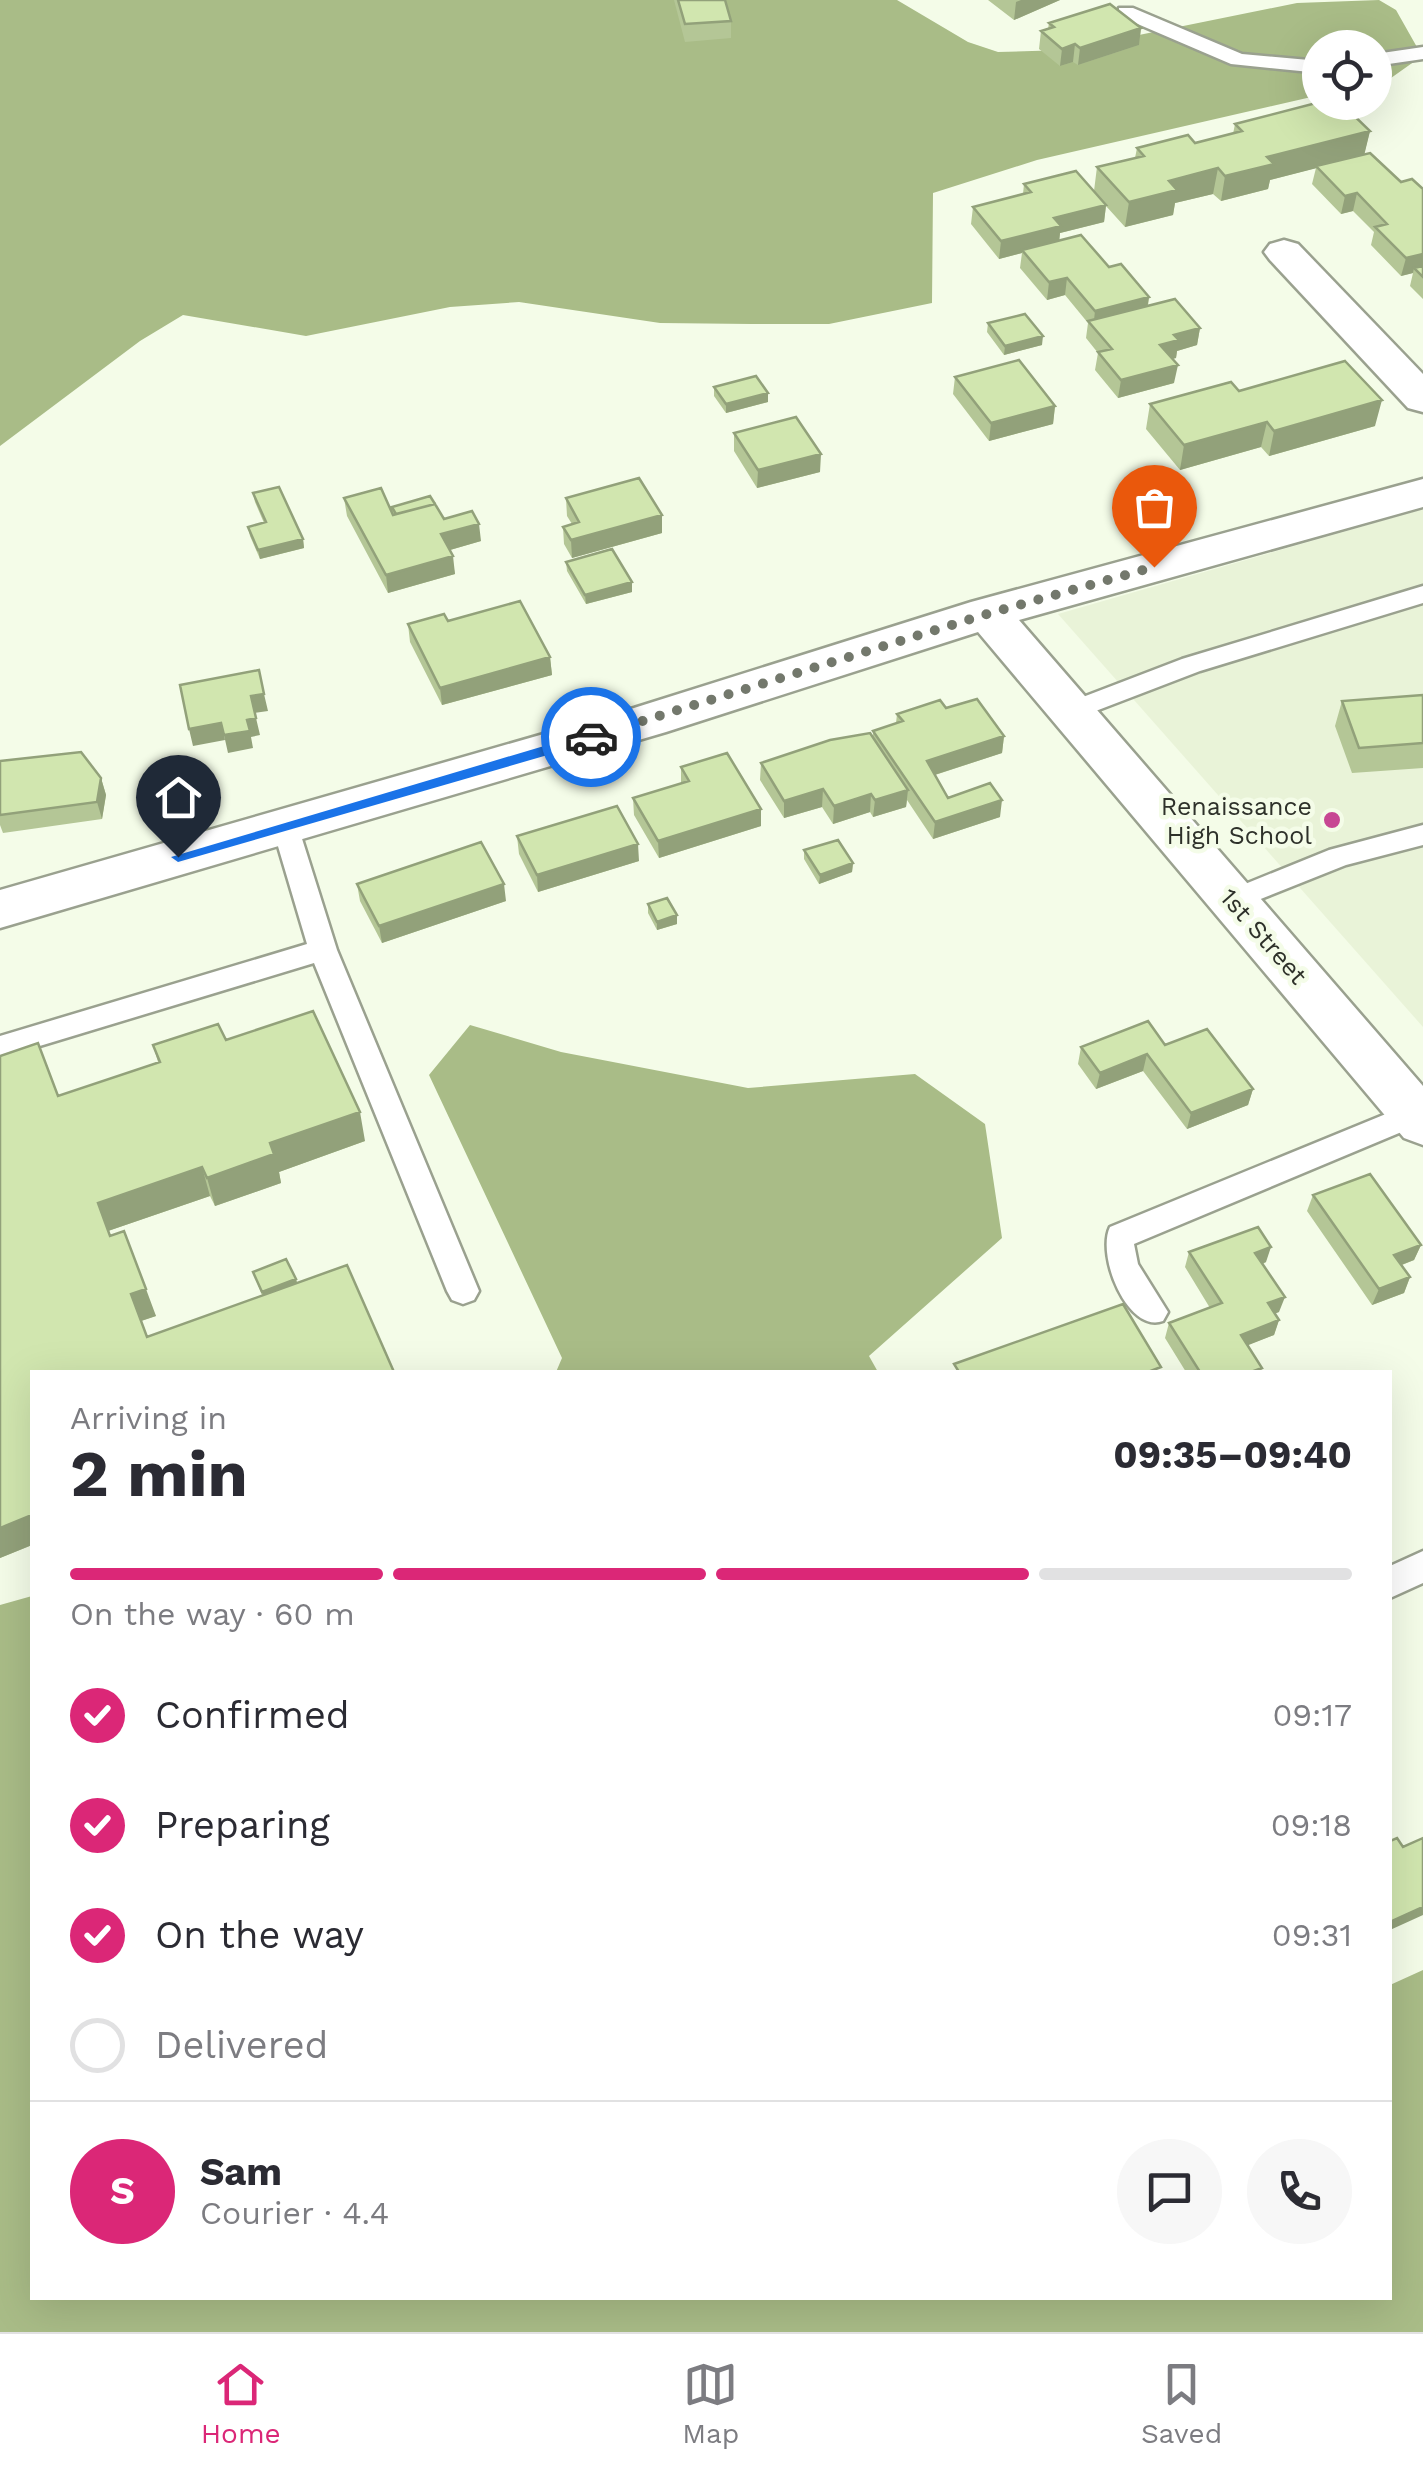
<!DOCTYPE html>
<html lang="en">
<head>
<meta charset="utf-8">
<style>
	body { margin:0; font-family:"Work Sans",sans-serif; background:#f7f7f7; color:#2b2b33; height:100vh; display:flex; flex-direction:column; font-size:38px; white-space:nowrap }
	* { box-sizing:border-box; margin:0 }
	p { font-size:32px; color:#7c7c81 }
	.icon { flex:none; width:55px; height:55px; fill:none; stroke:currentColor; stroke-width:2; stroke-linecap:round; stroke-linejoin:round }
	.map { position:relative; flex:1; overflow:hidden }
	.side { position:absolute; left:30px; top:1370px; width:1362px; height:930px; display:flex; flex-direction:column; background:#fff; border-radius:0px; box-shadow:0 10px 40px #0002 }
	.side>* { flex:none }
	.fabs { position:absolute; left:1302px; top:30px; display:grid; gap:20px }
	.fabs a { display:grid; place-items:center; width:90px; height:90px; border-radius:50%; background:#fff; box-shadow:0 10px 40px #0002; font-size:50px }
	.pin { position:absolute; display:grid; place-items:center; width:85px; height:85px; color:#fff; margin:-102px -42px; border-radius:50% 50% 50% 0; rotate:-45deg; box-shadow:0 0 10px #0007 }
	.pin .icon { rotate:45deg }
	.courier { position:absolute; display:grid; place-items:center; width:100px; height:100px; margin:-50px; border:8px solid #1a73e8; border-radius:50%; background:#fff; color:#222; box-shadow:0 2px 12px #0007 }
	.headline em { font-style:normal; font-weight:700 }
	.headline div { display:flex; flex-direction:column-reverse }
	.headline { display:flex; align-items:center; justify-content:space-between; height:170px; padding:0 40px }
	h1 { font-size:65px; font-weight:700; line-height:75px }
	.bar { display:grid; grid-template-columns:repeat(4,1fr); gap:15px 10px; align-content:center; height:120px; padding:0 40px }
	.bar i { height:12px; border-radius:8px; background:#e1e1e2 }
	.bar .selected { background:#db2777 }
	.bar p { grid-column:span 4 }
	.line { display:flex; align-items:center; gap:25px; padding:0 40px; border-top:2px solid #e1e1e2 }
	.line div { flex:1 }
	.round { display:grid; place-items:center; flex:none; width:105px; height:105px; border-radius:52px; background:#f7f7f7 }
	ol { padding:0 40px; list-style:none }
	li { display:flex; align-items:center; gap:30px; height:110px }
	li p { margin-inline-start:auto }
	li .icon { padding:10px; border-radius:50%; background:#db2777; color:#fff; stroke-width:4 }
	li:last-child { color:#7c7c81 }
	li i { width:55px; height:55px; border:5px solid #e1e1e2; border-radius:50% }
	.dock { display:flex; justify-content:space-around; align-items:center; height:140px; border-top:2px solid #e1e1e2; background:#fff; font-size:28px; color:#7c7c81 }
	.dock a { display:grid; justify-items:center; gap:5px }
	.dock .selected { color:#db2777 }
	.map>svg:first-child { display:block }
	.built { fill:#e9f3d8 }
	.forest { fill:#a9bc87 }
	.lines { fill:none; stroke-linecap:round; stroke-linejoin:round }
	.service-casing { stroke:#9aa18f; stroke-width:5 }
	.minor-casing { stroke:#9aa18f; stroke-width:5 }
	.secondary-casing { stroke:#9aa18f; stroke-width:5 }
	.service { fill:#fff; fill-rule:evenodd }
	.minor { fill:#fff; fill-rule:evenodd }
	.secondary { fill:#fff; fill-rule:evenodd }
	.wall { fill:#b4c696 }
	.shaded-wall { fill:#92a17a }
	.building { fill:#d1e6af; stroke:#92a17a; stroke-width:2.5 }
	.route { fill:#1a73e8 }
	.done { stroke:#73786c; stroke-width:10; stroke-dasharray:0 18 }
	.poi-dot { fill:#c74793; stroke:#f4fce8; stroke-width:4 }
	.labels { text-anchor:middle; stroke-width:9; stroke-linejoin:round; paint-order:stroke }
	.poi-label { font-size:25px; fill:#2e312a; stroke:#f4fce8; text-anchor:end }
	.street-label { font-size:25px; fill:#2e312a; stroke:#f4fce8 }
</style>
</head>
<body>
<div class="map">
<svg width="1423" height="2332" viewBox="0 0 1423 2332">
	<rect width="100%" height="100%" fill="#f4fce8"/>
	<!-- built -->
	<path class="built" d="M 1423,509 L 1423,1027 L 1058,614 Z"/>
	<!-- forest -->
	<path class="forest" d="M 0,0 L 897,0 L 968,42 L 998,52 L 1065,50 L 1297,3 L 1379,0 L 1396,10 L 1422,56 L 1391,78 L 1375,82 L 1375,48 L 1320,48 L 1320,95 L 1037,160 L 933,193 L 932,303 L 829,324 L 751,324 L 660,323 L 519,302 L 450,307 L 306,336 L 183,315 L 140,341 L 0,446 Z
		M 470,1025 L 561,1052 L 748,1088 L 915,1074 L 985,1124 L 1002,1238 L 869,1356 L 878,1372 L 556,1372 L 562,1358 L 429,1075 Z
		M 32,1596 L 32,2298 L 1390,2298 L 1390,1985 L 1423,1970 L 1423,2332 L 0,2332 L 0,1605 Z"/>
	<g class="lines">
		<!-- service casing -->
		<g class="service-casing">
			<path id="service" d="M 1119,8 L 1133,8 L 1242,54 L 1320,61 L 1320,73 L 1231,64 L 1119,16 Z
				M 1423,47 L 1423,59 L 1375,66 L 1375,54 Z
				M 1423,586 L 1423,603 L 1200,671 L 1080,717 L 1071,720 L 1058,711 L 1062,705 L 1182,659 Z
				M 285,816 L 298,826 L 337,950 L 479,1291 L 474,1300 L 463,1304 L 452,1300 L 447,1291 L 314,963 L 0,1058 L 0,1036 L 307,944 L 272,826 Z
				M 1423,825 L 1423,845 L 1346,865 L 1233,910 L 1219,900 L 1223,893 L 1329,850 Z
				M 1415,1102 L 1423,1105 L 1423,1123 L 1134,1244 L 1138,1264 L 1168,1312 L 1163,1321 C 1128,1334 1096,1256 1110,1227 Z
				M 1423,1551 L 1423,1583 L 1390,1598 L 1390,1566 Z"/>
		</g>
		<!-- minor casing -->
		<g class="minor-casing">
			<path id="minor" d="M 1284,240 L 1298,244 L 1423,374 L 1423,412 L 1408,408 L 1270,260 L 1264,252 L 1270,244 Z"/>
		</g>
		<!-- secondary casing -->
		<g class="secondary-casing">
			<path id="secondary" d="M 1423,479 L 1423,507 L 1019,620 L 1423,1086 L 1423,1145 L 1404,1138 L 978,632 L 666,732 L 0,928 L 0,890 L 634,708 L 971,602 Z"/>
		</g>
		<!-- service -->
		<use href="#service" class="service"/>
		<!-- minor -->
		<use href="#minor" class="minor"/>
		<!-- secondary -->
		<use href="#secondary" class="secondary"/>
	</g>
	<!-- wall -->
	<path class="wall" d="M 674,0 L 725,0 L 731,21 L 731,38 L 685,42 Z
		M 988,0 L 1060,0 L 1014,20 Z
		M 1049,23 L 1141,28 L 1139,45 L 1078,65 L 1073,62 L 1060,66 L 1039,49 L 1041,31 L 1048,29 Z
		M 1235,124 L 1370,131 L 1364,154 L 1401,182 L 1423,189 L 1423,299 L 1410,286 L 1413,273 L 1401,276 L 1371,245 L 1374,232 L 1353,211 L 1341,214 L 1312,184 L 1316,168 L 1270,180 L 1268,189 L 1221,201 L 1213,194 L 1175,203 L 1173,215 L 1125,227 L 1106,206 L 1104,222 L 1060,233 L 1059,241 L 1109,267 L 1149,297 L 1148,306 L 1200,328 L 1197,345 L 1177,351 L 1176,358 L 1172,359 L 1174,383 L 1118,398 L 1095,370 L 1098,353 L 1086,338 L 1088,323 L 1065,295 L 1047,300 L 1020,268 L 1022,253 L 999,259 L 971,224 L 973,207 L 1023,194 L 1024,184 L 1094,191 L 1097,167 L 1135,158 L 1137,148 L 1195,143 L 1233,134 Z
		M 988,323 L 1042,345 L 1004,355 L 987,332 Z
		M 955,377 L 1055,406 L 1053,424 L 989,441 L 953,394 Z
		M 714,387 L 768,402 L 726,413 L 714,396 Z
		M 1239,391 L 1375,426 L 1269,456 L 1261,447 L 1180,470 L 1146,429 L 1150,404 Z
		M 734,433 L 820,472 L 757,488 L 734,451 Z
		M 253,493 L 303,539 L 304,548 L 260,559 L 250,536 L 248,527 L 264,523 L 255,502 Z
		M 344,498 L 392,514 L 392,507 L 444,519 L 481,541 L 450,550 L 455,574 L 388,593 L 347,516 Z
		M 566,498 L 662,533 L 572,558 L 564,544 L 563,527 L 572,524 L 567,516 Z
		M 566,562 L 632,582 L 632,592 L 586,604 L 567,571 Z
		M 448,621 L 550,657 L 552,675 L 442,705 L 410,642 L 408,624 Z
		M 1423,695 L 1423,768 L 1352,773 L 1335,726 L 1342,701 Z
		M 946,708 L 1004,736 L 1002,753 L 935,775 L 948,798 L 1000,817 L 933,839 L 907,800 L 906,807 L 873,817 L 870,812 L 833,824 L 822,807 L 784,818 L 760,780 L 761,763 L 873,737 L 873,731 L 896,723 L 897,714 Z
		M 0,761 L 101,778 L 106,795 L 102,819 L 3,833 L 0,825 Z
		M 681,767 L 761,809 L 761,826 L 659,858 L 634,815 L 633,798 L 681,783 Z
		M 517,836 L 639,861 L 538,892 L 519,854 Z
		M 804,850 L 853,863 L 852,872 L 819,884 L 804,859 Z
		M 357,884 L 506,901 L 382,943 L 360,901 Z
		M 648,904 L 677,915 L 677,924 L 657,930 L 648,913 Z
		M 226,1040 L 365,1141 L 279,1172 L 281,1183 L 215,1206 L 210,1196 L 108,1231 L 156,1316 L 141,1321 L 147,1337 L 262,1295 L 253,1272 L 296,1279 L 297,1283 L 394,1372 L 32,1372 L 32,1545 L 0,1558 L 0,1056 L 58,1096 L 158,1062 L 153,1045 Z
		M 1165,1045 L 1253,1089 L 1248,1105 L 1187,1129 L 1143,1071 L 1096,1089 L 1078,1064 L 1081,1047 Z
		M 1313,1195 L 1421,1245 L 1414,1260 L 1402,1265 L 1410,1277 L 1404,1293 L 1372,1305 L 1307,1211 Z
		M 1189,1252 L 1266,1262 L 1263,1264 L 1279,1312 L 1275,1313 L 1279,1320 L 1274,1335 L 1247,1345 L 1262,1368 L 1261,1372 L 1186,1372 L 1165,1338 L 1169,1323 L 1210,1308 L 1185,1267 Z"/>
	<!-- shaded-wall -->
	<path class="shaded-wall" d="M 1021,0 L 1060,0 L 1014,20 L 1016,2 Z
		M 1141,28 L 1139,45 L 1078,65 L 1080,48 Z
		M 1075,44 L 1073,62 L 1060,66 L 1062,49 Z
		M 1370,131 L 1364,156 L 1270,180 L 1268,189 L 1221,201 L 1225,176 L 1267,157 Z
		M 1218,168 L 1213,194 L 1175,203 L 1173,215 L 1125,227 L 1129,202 L 1169,181 Z
		M 1357,193 L 1353,211 L 1341,214 L 1345,196 Z
		M 1106,205 L 1104,222 L 1060,233 L 1059,243 L 1022,250 L 1022,253 L 999,259 L 1001,241 L 1054,218 Z
		M 1423,254 L 1423,270 L 1414,268 L 1413,273 L 1401,276 L 1406,258 Z
		M 1067,278 L 1065,295 L 1047,300 L 1049,282 Z
		M 1149,297 L 1146,315 L 1093,329 L 1095,311 Z
		M 1200,328 L 1197,345 L 1177,351 L 1176,358 L 1157,363 L 1160,345 L 1174,335 Z
		M 1043,336 L 1042,345 L 1004,355 L 1005,346 Z
		M 1178,365 L 1174,383 L 1118,398 L 1121,380 Z
		M 768,393 L 768,402 L 726,413 L 726,404 Z
		M 1382,400 L 1375,426 L 1269,456 L 1274,431 Z
		M 1055,406 L 1053,424 L 989,441 L 991,423 Z
		M 1267,422 L 1261,447 L 1180,470 L 1184,445 Z
		M 821,454 L 820,472 L 757,488 L 758,470 Z
		M 662,515 L 662,533 L 572,558 L 571,540 Z
		M 479,524 L 481,541 L 443,552 L 441,534 Z
		M 303,539 L 304,548 L 260,559 L 258,550 Z
		M 453,556 L 455,574 L 388,593 L 386,575 Z
		M 632,582 L 632,592 L 586,604 L 585,595 Z
		M 550,657 L 552,675 L 442,705 L 440,688 Z
		M 264,694 L 268,711 L 254,713 L 251,696 Z
		M 256,718 L 260,735 L 251,737 L 253,748 L 228,753 L 224,735 L 247,720 Z
		M 221,723 L 225,740 L 193,746 L 189,729 Z
		M 1004,736 L 1002,753 L 925,778 L 927,761 Z
		M 101,778 L 106,795 L 102,819 L 97,802 Z
		M 823,789 L 822,807 L 784,818 L 784,801 Z
		M 908,790 L 906,807 L 873,817 L 875,800 Z
		M 871,794 L 870,812 L 833,824 L 834,806 Z
		M 1002,800 L 1000,817 L 933,839 L 935,822 Z
		M 761,809 L 761,826 L 659,858 L 658,841 Z
		M 638,844 L 639,861 L 538,892 L 537,875 Z
		M 853,863 L 852,872 L 819,884 L 820,875 Z
		M 504,884 L 506,901 L 382,943 L 379,926 Z
		M 677,915 L 677,924 L 657,930 L 657,922 Z
		M 1147,1054 L 1143,1071 L 1096,1089 L 1100,1073 Z
		M 1253,1089 L 1248,1105 L 1187,1129 L 1191,1113 Z
		M 360,1112 L 365,1141 L 279,1172 L 281,1183 L 215,1206 L 207,1178 L 270,1143 Z
		M 202,1167 L 210,1196 L 108,1231 L 98,1203 Z
		M 1421,1245 L 1414,1260 L 1388,1270 L 1394,1255 Z
		M 1271,1247 L 1266,1262 L 1250,1268 L 1255,1253 Z
		M 1410,1277 L 1404,1293 L 1372,1305 L 1379,1289 Z
		M 296,1279 L 298,1287 L 264,1300 L 262,1292 Z
		M 146,1289 L 156,1316 L 141,1321 L 131,1294 Z
		M 1285,1297 L 1279,1312 L 1263,1318 L 1268,1303 Z
		M 1279,1320 L 1274,1335 L 1236,1350 L 1241,1335 Z
		M 32,1515 L 32,1545 L 0,1558 L 0,1528 Z
		M 1423,1907 L 1423,1915 L 1390,1930 L 1390,1922 Z"/>
	<!-- building -->
	<path class="building" d="M 678,0 L 725,0 L 731,21 L 685,24 Z
		M 1110,4 L 1141,28 L 1080,48 L 1075,44 L 1062,49 L 1041,31 L 1054,27 L 1049,23 Z
		M 1320,102 L 1340,102 L 1370,131 L 1267,157 L 1274,164 L 1225,176 L 1218,168 L 1169,181 L 1177,190 L 1129,202 L 1097,167 L 1144,156 L 1137,148 L 1188,135 L 1195,143 L 1242,131 L 1235,124 Z
		M 1370,153 L 1401,182 L 1412,179 L 1423,189 L 1423,254 L 1406,258 L 1375,227 L 1387,224 L 1357,193 L 1345,196 L 1316,166 Z
		M 1076,171 L 1106,205 L 1054,218 L 1061,226 L 1001,241 L 973,207 L 1031,192 L 1024,184 Z
		M 1081,235 L 1109,267 L 1121,264 L 1149,297 L 1095,311 L 1067,278 L 1049,282 L 1022,250 Z
		M 1423,266 L 1423,277 L 1414,268 Z
		M 1175,299 L 1200,328 L 1174,335 L 1179,340 L 1160,345 L 1178,365 L 1121,380 L 1098,352 L 1112,349 L 1088,321 Z
		M 1025,314 L 1043,336 L 1005,346 L 988,323 Z
		M 1019,360 L 1055,406 L 991,423 L 955,377 Z
		M 1345,361 L 1382,400 L 1274,431 L 1267,422 L 1184,445 L 1150,404 L 1231,382 L 1239,391 Z
		M 756,376 L 768,393 L 726,404 L 714,387 Z
		M 796,417 L 821,454 L 758,470 L 734,433 Z
		M 639,478 L 662,515 L 571,540 L 563,527 L 579,522 L 566,498 Z
		M 279,487 L 303,539 L 258,550 L 248,527 L 266,522 L 253,493 Z
		M 381,488 L 393,515 L 435,504 L 444,519 L 472,511 L 479,524 L 441,534 L 453,556 L 386,575 L 344,498 Z
		M 430,496 L 435,504 L 396,514 L 392,507 Z
		M 612,549 L 632,582 L 585,595 L 566,562 Z
		M 520,601 L 550,657 L 440,688 L 408,624 L 444,614 L 448,621 Z
		M 259,670 L 264,694 L 251,696 L 256,718 L 247,720 L 250,731 L 224,735 L 221,723 L 189,729 L 180,685 Z
		M 1423,695 L 1423,743 L 1359,748 L 1342,701 Z
		M 977,699 L 1004,736 L 927,761 L 948,798 L 990,783 L 1002,800 L 935,822 L 873,731 L 903,721 L 897,714 L 940,700 L 946,708 Z
		M 870,733 L 908,790 L 875,800 L 871,794 L 834,806 L 823,789 L 784,801 L 761,763 L 830,740 Z
		M 81,752 L 101,778 L 97,802 L 0,815 L 0,761 Z
		M 727,753 L 761,809 L 658,841 L 633,798 L 689,781 L 681,767 Z
		M 617,806 L 638,844 L 537,875 L 517,836 Z
		M 838,840 L 853,863 L 820,875 L 804,850 Z
		M 481,842 L 504,884 L 379,926 L 357,884 Z
		M 667,898 L 677,915 L 657,922 L 648,904 Z
		M 313,1011 L 360,1112 L 270,1143 L 274,1154 L 207,1178 L 202,1167 L 98,1203 L 110,1236 L 124,1231 L 146,1289 L 131,1294 L 147,1337 L 347,1265 L 394,1372 L 32,1372 L 32,1515 L 0,1528 L 0,1056 L 38,1043 L 58,1096 L 160,1062 L 153,1045 L 218,1024 L 226,1040 Z
		M 1148,1021 L 1165,1045 L 1207,1029 L 1253,1089 L 1191,1113 L 1147,1054 L 1100,1073 L 1081,1047 Z
		M 1370,1174 L 1421,1245 L 1394,1255 L 1410,1277 L 1379,1289 L 1313,1195 Z
		M 1258,1227 L 1271,1247 L 1255,1253 L 1285,1297 L 1268,1303 L 1279,1320 L 1241,1335 L 1262,1368 L 1251,1372 L 1200,1372 L 1169,1323 L 1222,1303 L 1189,1252 Z
		M 286,1259 L 296,1279 L 262,1292 L 253,1272 Z
		M 1123,1304 L 1161,1367 L 1148,1372 L 959,1372 L 954,1364 Z
		M 1397,1838 L 1403,1847 L 1423,1838 L 1423,1907 L 1390,1922 L 1390,1841 Z"/>
	<!-- route -->
	<path class="route" d="M 591,732 L 598,737 L 596,741 L 178,862 L 171,857 Z"/>
	<g class="lines">
		<!-- done -->
		<path class="done" d="M 591,737 L 987,614 L 1154,567"/>
	</g>
	<!-- markers -->
	<circle class="poi-dot" cx="1332" cy="820" r="10"/>
	<g class="labels">
		<!-- poi labels -->
		<g class="poi-label">
			<text x="1312" y="815">Renaissance<tspan x="1312" dy="29">High School</tspan></text>
		</g>
		<!-- street labels -->
		<g class="street-label">
			<text transform="translate(1264 936) rotate(49)" y="9">1st Street</text>
		</g>
	</g>
</svg>
<div class="fabs">
<a><svg class="icon" aria-label="locate" viewBox="0 0 24 24"><circle cx="12" cy="12" r="6"/><path d="M12 2v4M12 18v4M2 12h4M18 12h4"/></svg></a>
</div>
<div class="pin" style="left:1154px;top:567px;background:#ea580c"><svg class="icon" aria-label="bag" viewBox="0 0 24 24"><path d="M5 8h14l-1 12H6zM9 8a3 3 0 0 1 6 0"/></svg></div>
<div class="pin" style="left:178px;top:857px;background:#1f2937"><svg class="icon" aria-label="home" viewBox="0 0 24 24"><path d="M3 11l9-7 9 7M6 9v11h12V9"/></svg></div>
<div class="courier" style="left:591px;top:737px"><svg class="icon" aria-label="car" viewBox="0 0 24 24"><path d="M5 17H2v-5l4-1 3-4h7l3 4 3 1v5h-3M9 17h6M6 11h13"/><circle cx="7" cy="17" r="2"/><circle cx="17" cy="17" r="2"/></svg></div>
<section class="side">
<div class="headline"><div><h1>2 min</h1><p>Arriving in</p></div><em>09:35–09:40</em></div>
<div class="bar"><i class="selected"></i><i class="selected"></i><i class="selected"></i><i></i><p>On the way · 60 m</p></div>
<ol>
<li><svg class="icon" aria-label="check" viewBox="0 0 24 24"><path d="M5 12l5 5 9-10"/></svg>Confirmed<p>09:17</p></li>
<li><svg class="icon" aria-label="check" viewBox="0 0 24 24"><path d="M5 12l5 5 9-10"/></svg>Preparing<p>09:18</p></li>
<li><svg class="icon" aria-label="check" viewBox="0 0 24 24"><path d="M5 12l5 5 9-10"/></svg>On the way<p>09:31</p></li>
<li><i></i>Delivered</li>
</ol>
<div class="line" style="height:180px"><b class="round" style="background:#db2777;color:#fff">S</b><div><b>Sam</b><p>Courier · 4.4</p></div><a class="round"><svg class="icon" aria-label="chat" viewBox="0 0 24 24"><path d="M4 5h16v11H9l-5 4z"/></svg></a><a class="round"><svg class="icon" aria-label="phone" viewBox="0 0 24 24"><path d="M5 4h4l2 5-3 2q2 4 5 5l2-3 5 2v4C11 20 4 13 5 4z"/></svg></a></div>
</section>
</div>
<nav class="dock">
<a class="selected"><svg class="icon" aria-label="home" viewBox="0 0 24 24"><path d="M3 11l9-7 9 7M6 9v11h12V9"/></svg>Home</a>
<a><svg class="icon" aria-label="map" viewBox="0 0 24 24"><path d="M3 6l6-2 6 2 6-2v14l-6 2-6-2-6 2zM9 4v14M15 6v14"/></svg>Map</a>
<a><svg class="icon" aria-label="saved" viewBox="0 0 24 24"><path d="M7 4h10v16l-5-4-5 4z"/></svg>Saved</a>
</nav>
</body>
</html>
